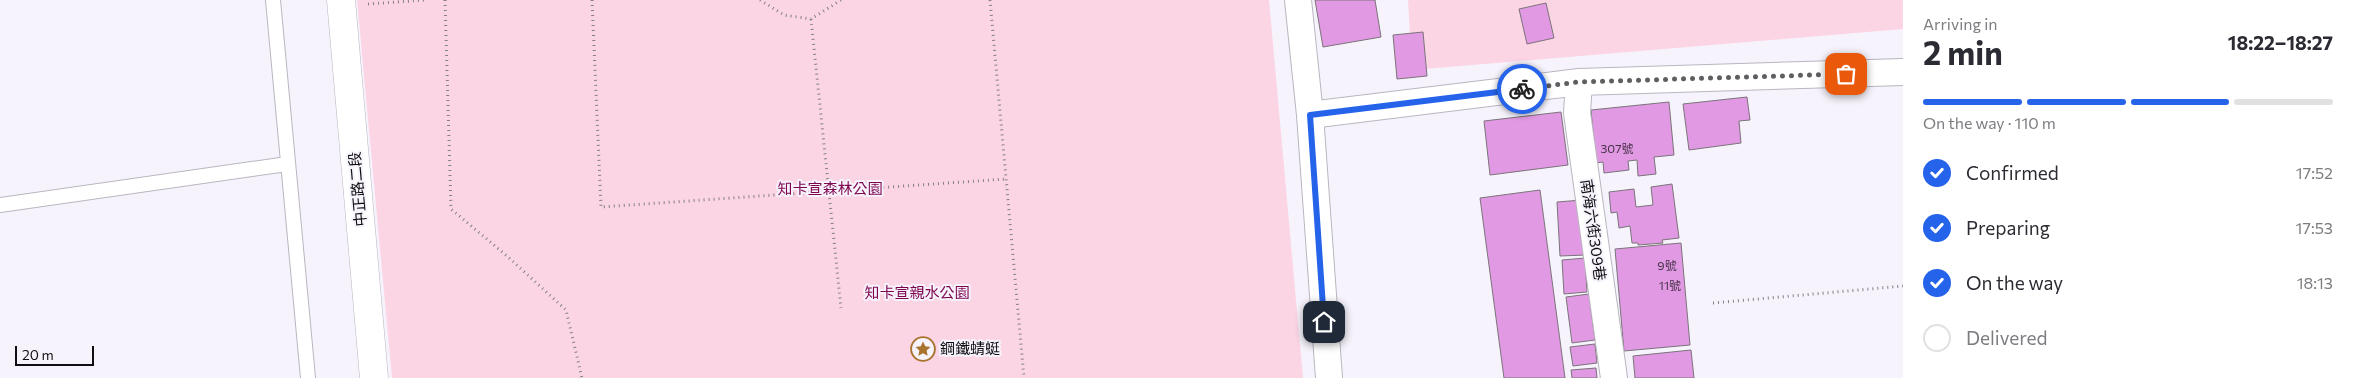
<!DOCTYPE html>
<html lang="en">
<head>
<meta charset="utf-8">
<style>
	body { margin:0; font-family:Commissioner,"Noto Sans TC",sans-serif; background:#f7f7f7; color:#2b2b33; height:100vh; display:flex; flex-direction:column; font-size:19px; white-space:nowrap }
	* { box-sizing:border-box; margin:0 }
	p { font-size:16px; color:#7c7c81 }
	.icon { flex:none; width:28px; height:28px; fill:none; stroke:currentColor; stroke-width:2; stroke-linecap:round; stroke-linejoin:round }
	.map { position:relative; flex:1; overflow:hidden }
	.side { display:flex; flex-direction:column; background:#fff; width:450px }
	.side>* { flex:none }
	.scale { position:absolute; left:15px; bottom:12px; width:79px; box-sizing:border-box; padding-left:5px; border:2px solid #0f0e11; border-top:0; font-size:14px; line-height:18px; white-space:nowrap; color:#0f0e11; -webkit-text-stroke:4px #f6f3fc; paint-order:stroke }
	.pin { position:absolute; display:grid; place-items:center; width:42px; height:42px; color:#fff; margin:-21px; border-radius:10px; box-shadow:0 2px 8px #0006 }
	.courier { position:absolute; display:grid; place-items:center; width:50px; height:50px; margin:-25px; border:4px solid #2563eb; border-radius:50%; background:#fff; color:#222; box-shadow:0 1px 6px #0007 }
	.headline em { font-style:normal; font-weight:700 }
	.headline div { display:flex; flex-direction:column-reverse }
	.headline { display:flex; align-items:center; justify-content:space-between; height:85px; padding:0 20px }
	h1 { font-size:32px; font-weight:700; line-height:38px }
	.bar { display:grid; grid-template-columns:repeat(4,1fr); gap:8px 5px; align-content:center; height:60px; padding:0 20px }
	.bar i { height:6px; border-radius:4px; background:#e1e1e2 }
	.bar .active { background:#2563eb }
	.bar p { grid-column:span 4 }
	ol { padding:0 20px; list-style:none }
	li { display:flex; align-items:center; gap:15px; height:55px }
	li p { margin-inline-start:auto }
	li .icon { padding:5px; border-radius:50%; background:#2563eb; color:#fff; stroke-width:4 }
	li:last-child { color:#7c7c81 }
	li i { width:28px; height:28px; border:2px solid #e1e1e2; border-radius:50% }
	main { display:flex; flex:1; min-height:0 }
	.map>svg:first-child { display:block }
	.green { fill:#fcd5e5 }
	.building { fill:#e299e3; stroke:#7a747a }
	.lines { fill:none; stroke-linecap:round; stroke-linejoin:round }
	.service-casing { stroke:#b9b6bf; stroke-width:16 }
	.minor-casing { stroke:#b9b6bf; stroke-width:28 }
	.tertiary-casing { stroke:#b9b6bf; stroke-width:29 }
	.path { stroke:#828086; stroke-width:3; stroke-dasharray:1 4; stroke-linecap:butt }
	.service { stroke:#fff; stroke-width:14 }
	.minor { stroke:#fff; stroke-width:26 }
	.tertiary { stroke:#fff; stroke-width:28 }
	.done { stroke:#605e63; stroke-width:5; stroke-dasharray:0 9 }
	.route { stroke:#2563eb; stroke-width:6 }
	.labels { text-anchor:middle; stroke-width:4; stroke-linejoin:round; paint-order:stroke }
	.number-label { font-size:12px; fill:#443146 }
	.street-label { font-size:15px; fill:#0f0e11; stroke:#f6f3fc }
	.park-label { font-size:15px; fill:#7e044f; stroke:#f6f3fc }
	.poi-label { font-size:15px; fill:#0f0e11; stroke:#f6f3fc; text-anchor:start }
</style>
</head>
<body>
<main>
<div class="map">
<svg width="1903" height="378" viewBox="0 0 1903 378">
	<rect width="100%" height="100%" fill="#f6f3fc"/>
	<!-- green -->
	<path class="green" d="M 357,0 L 1269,0 L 1303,378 L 392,378 Z
		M 1408,0 L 1903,0 L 1903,29 L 1412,70 Z"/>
	<!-- building -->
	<path class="building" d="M 1315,0 L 1375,0 L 1381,37 L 1323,47 Z
		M 1546,3 L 1554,38 L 1527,44 L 1519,9 Z
		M 1423,32 L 1427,76 L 1397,79 L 1393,35 Z
		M 1747,97 L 1750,120 L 1739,121 L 1741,143 L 1689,150 L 1683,104 Z
		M 1669,102 L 1674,155 L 1654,157 L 1656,174 L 1638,176 L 1637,160 L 1628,161 L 1629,170 L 1604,173 L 1603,162 L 1596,163 L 1591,110 Z
		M 1561,112 L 1568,165 L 1490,175 L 1484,121 Z
		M 1672,184 L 1679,238 L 1662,240 L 1663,243 L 1638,245 L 1638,243 L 1632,243 L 1630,226 L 1619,228 L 1617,212 L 1611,213 L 1609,192 L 1634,189 L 1636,207 L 1653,205 L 1651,187 Z
		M 1540,190 L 1565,378 L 1504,378 L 1480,198 Z
		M 1582,200 L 1586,255 L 1560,256 L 1557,202 Z
		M 1681,243 L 1690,345 L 1624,351 L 1615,249 Z
		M 1585,258 L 1587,292 L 1564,294 L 1562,260 Z
		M 1589,294 L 1595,340 L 1572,343 L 1566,297 Z
		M 1595,344 L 1597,363 L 1573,366 L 1570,347 Z
		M 1691,350 L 1694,378 L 1635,378 L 1633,356 Z
		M 1596,368 L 1597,378 L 1572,378 L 1571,370 Z"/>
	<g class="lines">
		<!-- service casing -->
		<g class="service-casing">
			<path id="service" d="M 273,0 L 308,378
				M 0,205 L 287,164"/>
		</g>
		<!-- minor casing -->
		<g class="minor-casing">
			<path id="minor" d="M 1298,0 L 1310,115 L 1329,378
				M 1579,82 L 1577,113 L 1614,378
				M 1310,115 L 1579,82 L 1903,72"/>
		</g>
		<!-- tertiary casing -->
		<g class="tertiary-casing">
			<path id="tertiary" d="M 341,0 L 374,378"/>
		</g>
		<!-- path -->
		<path class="path" d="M 445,0 L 451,209 L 507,256 L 566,310 L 582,378
			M 592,0 L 601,207 L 1006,179
			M 760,0 L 784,15 L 811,19 L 841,0
			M 990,0 L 1024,378
			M 368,4 L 425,0
			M 811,19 L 841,308
			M 1713,303 L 1903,286"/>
		<!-- service -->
		<use href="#service" class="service"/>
		<!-- minor -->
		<use href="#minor" class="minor"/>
		<!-- tertiary -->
		<use href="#tertiary" class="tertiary"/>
	</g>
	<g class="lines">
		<!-- done -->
		<path class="done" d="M 1522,89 L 1578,82 L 1846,74"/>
		<!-- route -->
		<path class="route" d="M 1324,322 L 1310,115 L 1522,89"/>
	</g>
	<!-- icons -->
	<defs>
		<g id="sight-ring" transform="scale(1.25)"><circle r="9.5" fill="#f6f3fc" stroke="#a9732d" stroke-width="1.5"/><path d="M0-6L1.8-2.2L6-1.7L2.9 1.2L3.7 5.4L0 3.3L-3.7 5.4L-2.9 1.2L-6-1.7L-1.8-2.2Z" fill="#a9732d"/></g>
	</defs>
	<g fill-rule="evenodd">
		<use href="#sight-ring" x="923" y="349"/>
	</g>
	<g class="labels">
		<!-- number labels -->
		<g class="number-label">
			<text x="1617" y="153">307號</text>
			<text x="1667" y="270">9號</text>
			<text x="1670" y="290">11號</text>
		</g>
		<!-- street labels -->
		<g class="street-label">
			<text transform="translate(358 189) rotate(-95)" y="5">中正路二段</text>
			<text transform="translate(1593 230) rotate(82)" y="5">南海六街309巷</text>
		</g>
		<!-- park labels -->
		<g class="park-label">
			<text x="830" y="194">知卡宣森林公園</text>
			<text x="917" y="298">知卡宣親水公園</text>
		</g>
		<!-- poi labels -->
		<g class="poi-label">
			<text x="940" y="354">鋼鐵蜻蜓</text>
		</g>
	</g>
</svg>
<div class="scale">20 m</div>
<div class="pin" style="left:1846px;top:74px;background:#ea580c"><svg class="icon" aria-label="bag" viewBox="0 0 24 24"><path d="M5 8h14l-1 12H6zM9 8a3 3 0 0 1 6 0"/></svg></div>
<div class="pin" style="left:1324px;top:322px;background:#1f2937"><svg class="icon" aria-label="home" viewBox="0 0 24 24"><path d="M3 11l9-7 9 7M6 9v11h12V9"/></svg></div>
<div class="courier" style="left:1522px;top:89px"><svg class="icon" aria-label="bike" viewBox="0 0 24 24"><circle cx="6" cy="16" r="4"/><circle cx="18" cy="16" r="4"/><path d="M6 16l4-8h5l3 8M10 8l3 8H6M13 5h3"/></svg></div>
</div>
<section class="side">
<div class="headline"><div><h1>2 min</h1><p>Arriving in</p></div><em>18:22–18:27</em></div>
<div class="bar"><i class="active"></i><i class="active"></i><i class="active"></i><i></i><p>On the way · 110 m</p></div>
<ol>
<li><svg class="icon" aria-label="check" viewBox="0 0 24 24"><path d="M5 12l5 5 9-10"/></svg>Confirmed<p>17:52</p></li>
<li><svg class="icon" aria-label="check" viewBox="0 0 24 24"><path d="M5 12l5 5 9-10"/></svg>Preparing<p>17:53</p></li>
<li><svg class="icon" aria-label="check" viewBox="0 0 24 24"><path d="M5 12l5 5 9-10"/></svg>On the way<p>18:13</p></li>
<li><i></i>Delivered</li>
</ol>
</section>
</main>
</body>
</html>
